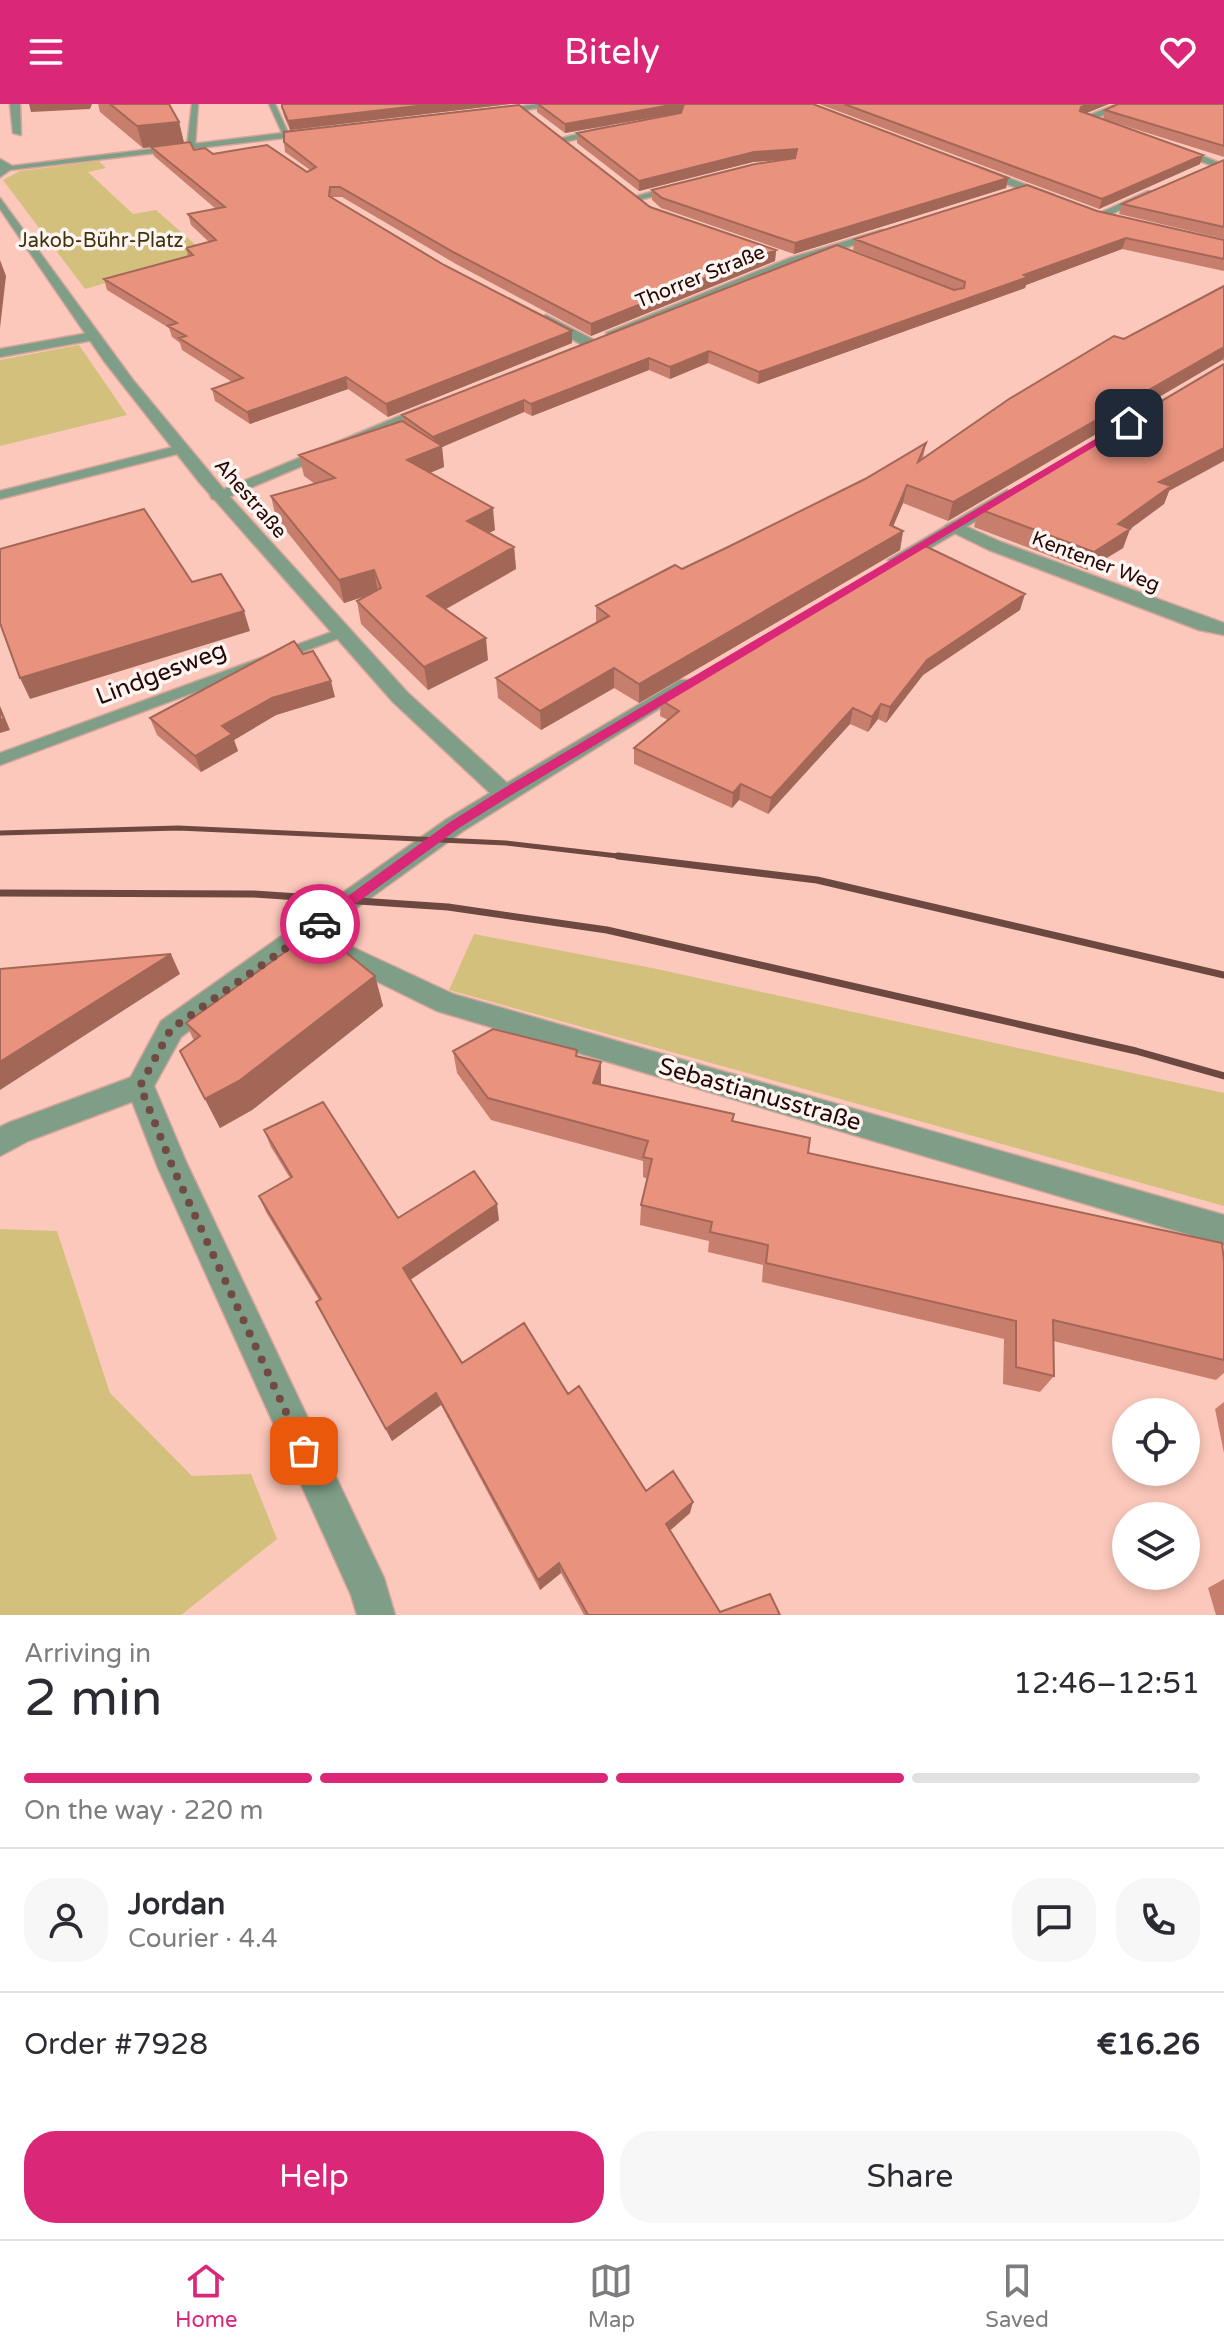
<!DOCTYPE html>
<html lang="en">
<head>
<meta charset="utf-8">
<style>
	body { margin:0; font-family:"Varela Round",sans-serif; background:#f7f7f7; color:#2b2b33; height:100vh; display:flex; flex-direction:column; font-size:30px; white-space:nowrap }
	* { box-sizing:border-box; margin:0 }
	p { font-size:26px; color:#7c7c81 }
	.icon { flex:none; width:44px; height:44px; fill:none; stroke:currentColor; stroke-width:2; stroke-linecap:round; stroke-linejoin:round }
	.map { position:relative; height:1511px; overflow:hidden }
	.details { display:flex; flex-direction:column; background:#fff; flex:1 }
	.details>* { flex:none }
	.tools { position:absolute; left:1112px; top:1294px; display:grid; gap:16px }
	.tools a { display:grid; place-items:center; width:88px; height:88px; border-radius:50%; background:#fff; box-shadow:0 4px 12px #0003; font-size:40px }
	.pin { position:absolute; display:grid; place-items:center; width:68px; height:68px; color:#fff; margin:-34px; border-radius:16px; box-shadow:0 4px 12px #0006 }
	.courier { position:absolute; display:grid; place-items:center; width:80px; height:80px; margin:-40px; border:6px solid #db2777; border-radius:50%; background:#fff; color:#222; box-shadow:0 2px 10px #0007 }
	.summary em { font-style:normal; font-weight:600 }
	.summary div { display:flex; flex-direction:column-reverse }
	.summary { display:flex; align-items:center; justify-content:space-between; height:136px; padding:0 24px }
	h1 { font-size:52px; font-weight:600; line-height:60px }
	.bar { display:grid; grid-template-columns:repeat(4,1fr); gap:12px 8px; align-content:center; height:96px; padding:0 24px }
	.bar i { height:10px; border-radius:6px; background:#e1e1e2 }
	.bar .selected { background:#db2777 }
	.bar p { grid-column:span 4 }
	.line { display:flex; align-items:center; gap:20px; padding:0 24px; border-top:2px solid #e1e1e2 }
	.line div { flex:1 }
	.round { display:grid; place-items:center; flex:none; width:84px; height:84px; border-radius:32px; background:#f7f7f7 }
	.button { display:flex; gap:16px; margin-top:auto; padding:16px 24px }
	.button a { flex:1; height:92px; border-radius:32px; background:#db2777; color:#fff; font-size:32px; font-weight:600; line-height:92px; text-align:center }
	.button a+a { background:#f7f7f7; color:#2b2b33 }
	header { display:flex; justify-content:space-between; align-items:center; height:104px; padding:0 24px; background:#db2777; color:#fff; font-size:36px; font-weight:600 }
	.tab-bar { display:flex; justify-content:space-around; align-items:center; height:112px; border-top:2px solid #e1e1e2; background:#fff; font-size:22px; color:#7c7c81 }
	.tab-bar a { display:grid; justify-items:center; gap:4px }
	.tab-bar .selected { color:#db2777 }
	.map>svg:first-child { display:block }
	.green { fill:#d3c07d }
	.lines { fill:none; stroke-linecap:round; stroke-linejoin:round }
	.service-casing { stroke:#d5a59a; stroke-width:3 }
	.minor-casing { stroke:#d5a59a; stroke-width:3 }
	.tertiary-casing { stroke:#d5a59a; stroke-width:3 }
	.service { fill:#7e9e87; fill-rule:evenodd }
	.minor { fill:#7e9e87; fill-rule:evenodd }
	.tertiary { fill:#7e9e87; fill-rule:evenodd }
	.rail-far1 { stroke:#6d4841; stroke-width:5 }
	.rail { stroke:#6d4841; stroke-width:7 }
	.wall { fill:#c87e6c }
	.shaded-wall { fill:#a36758 }
	.building { fill:#e9937e; stroke:#a36758; stroke-width:2 }
	.route { fill:#db2777 }
	.done { stroke:#704b43; stroke-width:8; stroke-dasharray:0 14.4 }
	.labels { text-anchor:middle; stroke-width:7; stroke-linejoin:round; paint-order:stroke }
	.far-park-label { font-size:20px; fill:#3d330c; stroke:#fef5f2 }
	.far-street-label { font-size:20px; fill:#240703; stroke:#fef5f2 }
	.street-label { font-size:24px; fill:#240703; stroke:#fef5f2 }
</style>
</head>
<body>
<header><svg class="icon" aria-label="menu" viewBox="0 0 24 24"><path d="M4 6h16M4 12h16M4 18h16"/></svg>Bitely<svg class="icon" aria-label="heart" viewBox="0 0 24 24"><path d="M12 20l-8-8c-3-5 5-10 8-4 3-6 11-1 8 4z"/></svg></header>
<div class="map">
<svg width="1224" height="1511" viewBox="0 0 1224 1511">
	<rect width="100%" height="100%" fill="#fcc8bb"/>
	<!-- green -->
	<path class="green" d="M 99,57 L 106,64 L 88,68 L 133,110 L 156,106 L 206,150 L 85,185 L 3,76 L 20,67 Z
		M 79,241 L 127,311 L 0,342 L 0,256 Z
		M 474,830 L 657,865 L 1224,989 L 1224,1102 L 449,886 Z
		M 0,1125 L 57,1127 L 110,1289 L 192,1372 L 251,1370 L 277,1435 L 181,1511 L 0,1511 Z"/>
	<g class="lines">
		<!-- service casing -->
		<g class="service-casing">
			<path id="service" d="M 192,0 L 198,0 L 195,42 L 191,44 L 187,42 Z
				M 269,0 L 275,0 L 290,33 L 283,31 Z
				M 181,341 L 185,342 L 185,348 L 0,395 L 0,387 Z
				M 340,525 L 345,526 L 345,532 L 0,661 L 0,649 Z"/>
		</g>
		<!-- minor casing -->
		<g class="minor-casing">
			<path id="minor" d="M 10,0 L 20,0 L 21,31 L 13,29 Z
				M 536,0 L 565,0 L 491,11 L 486,8 Z
				M 1117,0 L 1130,0 L 1094,15 L 1109,20 L 1109,24 L 1080,15 Z
				M 608,22 L 611,27 L 560,39 L 555,36 Z
				M 315,25 L 318,30 L 9,66 L 4,63 Z
				M 1168,42 L 1176,42 L 1223,60 L 1214,62 L 1168,46 Z
				M 976,62 L 1054,91 L 1055,93 L 1046,95 L 972,67 Z
				M 683,79 L 687,84 L 635,97 L 630,94 Z
				M 1148,87 L 1157,89 L 1103,114 L 1093,112 Z
				M 882,126 L 892,128 L 798,160 L 618,232 L 606,229 L 790,154 Z
				M 546,211 L 594,236 L 596,239 L 584,242 L 541,218 L 539,215 Z
				M 94,228 L 101,232 L 99,235 L 0,253 L 0,245 Z
				M 426,301 L 439,304 L 224,395 L 212,395 L 210,391 Z
				M 954,417 L 1001,438 L 1224,519 L 1224,531 L 1199,526 L 989,446 L 948,426 L 945,422 Z
				M 324,830 L 453,890 L 1224,1111 L 1224,1141 L 437,907 L 315,847 L 311,840 L 315,833 Z
				M 140,970 L 150,973 L 154,982 L 150,991 L 28,1037 L 0,1052 L 0,1023 L 8,1019 Z"/>
		</g>
		<!-- tertiary casing -->
		<g class="tertiary-casing">
			<path id="tertiary" d="M 0,55 L 14,63 L 0,73 Z
				M 0,94 L 133,276 L 231,394 L 408,589 L 507,679 L 680,576 L 694,576 L 697,581 L 463,727 L 240,888 L 181,933 L 154,982 L 187,1060 L 384,1474 L 395,1511 L 357,1511 L 351,1491 L 158,1064 L 126,982 L 161,917 L 447,715 L 490,689 L 393,598 L 199,378 L 104,257 L 0,105 Z
				M 1007,386 L 1015,391 L 1013,395 L 903,460 L 897,461 L 888,456 Z"/>
		</g>
		<!-- service -->
		<use href="#service" class="service"/>
		<!-- minor -->
		<use href="#minor" class="minor"/>
		<!-- tertiary -->
		<use href="#tertiary" class="tertiary"/>
		<!-- rail-far1 -->
		<path class="rail-far1" d="M 0,729 L 178,724 L 506,739 L 635,754"/>
		<!-- rail -->
		<path class="rail" d="M 618,752 L 817,776 L 1224,871
			M 0,789 L 254,790 L 448,803 L 607,826 L 1136,947 L 1224,972"/>
	</g>
	<!-- wall -->
	<path class="wall" d="M 98,0 L 169,0 L 179,18 L 184,39 L 143,44 L 100,8 Z
		M 282,0 L 511,0 L 290,26 L 284,12 Z
		M 537,0 L 813,0 L 1008,74 L 1006,84 L 794,150 L 661,104 L 652,96 L 652,86 L 787,55 L 753,58 L 639,87 L 577,39 L 577,29 L 681,8 L 565,29 L 537,8 Z
		M 819,0 L 1109,0 L 1086,9 L 1200,60 L 1099,105 Z
		M 1224,0 L 1224,53 L 1103,15 L 1105,6 Z
		M 284,38 L 650,103 L 776,146 L 775,157 L 591,232 L 456,160 L 342,93 L 332,93 L 332,94 L 444,161 L 572,227 L 572,239 L 388,313 L 348,285 L 250,320 L 215,297 L 212,285 L 232,278 L 182,246 L 180,239 L 172,233 L 169,224 L 107,186 L 104,175 L 188,152 L 186,144 L 209,138 L 191,121 L 188,110 L 216,105 L 154,52 L 151,43 L 194,46 L 307,68 L 310,66 L 285,48 Z
		M 1224,56 L 1224,135 L 1119,110 L 1122,100 Z
		M 1097,107 L 1224,136 L 1224,167 L 1122,145 L 1026,181 L 1025,184 L 758,280 L 708,259 L 670,275 L 649,266 L 532,312 L 524,308 L 442,343 L 444,363 L 430,369 L 495,426 L 488,429 L 514,443 L 516,465 L 446,505 L 488,556 L 428,586 L 361,520 L 357,497 L 369,491 L 344,499 L 276,414 L 271,392 L 315,380 L 304,372 L 299,351 L 403,317 L 402,311 L 921,173 L 853,146 L 855,135 Z
		M 1224,182 L 1224,257 L 1222,256 L 948,417 L 903,399 L 893,422 L 903,427 L 900,446 L 639,599 L 614,584 L 541,626 L 498,594 L 496,574 L 596,520 L 596,502 L 682,465 L 728,443 L 865,375 L 926,339 L 923,354 L 1124,235 Z
		M 1169,387 L 1164,400 L 1130,425 L 1123,444 L 1087,466 L 974,423 L 979,405 Z
		M 1020,506 L 923,571 L 886,619 L 878,615 L 868,628 L 850,620 L 768,710 L 739,696 L 732,704 L 634,660 L 634,644 L 668,616 L 660,612 L 661,596 Z
		M 335,593 L 276,611 L 234,636 L 238,647 L 201,668 L 157,631 L 150,614 Z
		M 375,872 L 383,902 L 252,1006 L 220,1024 L 180,947 L 194,937 L 186,919 Z
		M 453,947 L 578,952 L 601,981 L 732,1017 L 808,1049 L 1224,1157 L 1224,1269 L 1216,1276 L 1053,1237 L 1054,1272 L 1040,1288 L 1003,1280 L 1004,1235 L 762,1178 L 763,1161 L 708,1148 L 709,1137 L 640,1121 L 641,1101 L 648,1075 L 643,1073 L 643,1057 L 491,1016 L 457,969 Z
		M 264,1026 L 398,1114 L 499,1116 L 410,1176 L 462,1259 L 568,1290 L 646,1387 L 690,1409 L 670,1426 L 720,1508 L 780,1511 L 584,1511 L 561,1469 L 540,1486 L 441,1301 L 392,1337 L 323,1212 L 316,1198 L 319,1196 L 266,1108 L 259,1092 L 290,1074 L 271,1043 Z
		M 1224,1298 L 1224,1349 L 1215,1305 Z
		M 1224,1475 L 1224,1511 L 1216,1511 L 1208,1484 Z"/>
	<!-- shaded-wall -->
	<path class="shaded-wall" d="M 29,0 L 92,0 L 90,5 L 31,8 Z
		M 434,0 L 511,0 L 290,26 L 288,17 Z
		M 677,0 L 685,0 L 685,8 L 565,29 L 565,20 Z
		M 1089,0 L 1109,0 L 1079,12 L 1081,3 Z
		M 179,18 L 184,39 L 143,44 L 137,22 Z
		M 797,45 L 796,55 L 753,58 L 639,87 L 639,77 L 754,48 Z
		M 1203,51 L 1200,60 L 1099,105 L 1102,95 Z
		M 1008,74 L 1006,84 L 794,150 L 795,139 Z
		M 1126,134 L 1122,145 L 1026,181 L 1025,184 L 758,280 L 759,268 Z
		M 776,146 L 775,157 L 591,232 L 591,220 Z
		M 0,156 L 6,172 L 0,224 Z
		M 572,227 L 572,239 L 388,313 L 386,300 Z
		M 1224,243 L 1224,253 L 1222,256 L 948,417 L 953,398 Z
		M 709,247 L 708,259 L 670,275 L 670,263 Z
		M 649,254 L 649,266 L 532,312 L 531,300 Z
		M 346,273 L 348,285 L 250,320 L 247,308 Z
		M 524,296 L 524,308 L 442,343 L 444,363 L 410,377 L 407,356 L 435,345 L 433,333 Z
		M 1224,344 L 1224,357 L 1169,387 L 1164,400 L 1130,425 L 1123,444 L 1087,466 L 1094,448 L 1159,378 Z
		M 907,381 L 903,399 L 887,437 L 903,427 L 900,446 L 639,599 L 639,580 L 890,421 Z
		M 493,404 L 495,426 L 469,439 L 467,417 Z
		M 514,443 L 516,465 L 430,514 L 427,492 Z
		M 374,466 L 378,488 L 344,499 L 339,476 Z
		M 1025,490 L 1020,506 L 923,571 L 886,619 L 890,603 L 927,556 Z
		M 244,507 L 250,527 L 30,595 L 20,574 Z
		M 486,534 L 488,556 L 428,586 L 424,563 Z
		M 614,564 L 614,584 L 541,626 L 540,607 Z
		M 331,577 L 335,593 L 276,611 L 234,636 L 238,647 L 201,668 L 195,652 L 222,622 L 272,594 Z
		M 881,600 L 878,615 L 868,628 L 872,613 Z
		M 0,602 L 10,626 L 0,629 Z
		M 853,604 L 850,620 L 768,710 L 771,694 Z
		M 741,680 L 739,696 L 732,704 L 733,689 Z
		M 171,850 L 180,870 L 0,986 L 0,958 Z
		M 375,872 L 383,902 L 252,1006 L 220,1024 L 205,995 Z
		M 601,958 L 601,980 L 594,1001 L 593,979 Z
		M 497,1100 L 499,1116 L 407,1178 L 403,1164 Z
		M 436,1289 L 441,1301 L 392,1337 L 386,1325 Z
		M 693,1398 L 690,1409 L 665,1431 L 666,1420 Z
		M 559,1459 L 561,1469 L 540,1486 L 538,1476 Z"/>
	<!-- building -->
	<path class="building" d="M 110,0 L 169,0 L 179,18 L 137,22 Z
		M 282,0 L 434,0 L 288,17 L 282,3 Z
		M 538,0 L 677,0 L 565,20 Z
		M 684,0 L 813,0 L 1008,74 L 795,139 L 662,94 L 652,86 L 755,60 L 795,54 L 797,45 L 754,48 L 639,77 L 577,29 L 681,9 Z
		M 844,0 L 1089,0 L 1081,3 L 1080,7 L 1203,51 L 1102,95 Z
		M 1118,0 L 1224,0 L 1224,42 L 1105,6 Z
		M 519,1 L 650,103 L 776,146 L 591,220 L 455,149 L 340,83 L 330,83 L 329,92 L 444,161 L 572,227 L 386,300 L 346,273 L 247,308 L 212,285 L 243,274 L 179,234 L 186,232 L 168,222 L 177,219 L 104,175 L 193,151 L 186,144 L 216,136 L 188,110 L 225,103 L 151,43 L 190,38 L 194,46 L 205,44 L 213,50 L 267,41 L 307,68 L 316,63 L 284,38 L 284,28 Z
		M 1224,56 L 1224,123 L 1122,100 Z
		M 1027,81 L 1097,107 L 1224,136 L 1224,155 L 1126,134 L 1024,171 L 1028,173 L 759,268 L 709,247 L 670,263 L 649,254 L 531,300 L 524,296 L 433,333 L 402,311 L 837,141 L 954,186 L 964,184 L 965,178 L 855,135 Z
		M 1224,182 L 1224,243 L 953,398 L 907,381 L 890,421 L 903,427 L 639,580 L 614,564 L 540,607 L 496,574 L 609,512 L 596,502 L 675,461 L 682,465 L 728,443 L 865,375 L 926,339 L 918,358 L 1009,295 L 1114,232 L 1124,235 Z
		M 1224,260 L 1224,344 L 1159,378 L 1171,382 L 1118,420 L 1130,425 L 1094,448 L 979,405 Z
		M 402,317 L 442,342 L 407,356 L 493,404 L 467,417 L 514,443 L 427,492 L 486,534 L 424,563 L 357,497 L 381,484 L 374,466 L 339,476 L 271,392 L 335,374 L 299,351 Z
		M 144,405 L 192,478 L 221,470 L 244,507 L 20,574 L 0,519 L 0,445 Z
		M 923,441 L 1025,490 L 927,556 L 890,603 L 881,600 L 872,613 L 853,604 L 771,694 L 741,680 L 733,689 L 634,644 L 679,607 L 661,596 Z
		M 294,537 L 303,550 L 313,547 L 331,577 L 272,594 L 222,622 L 232,630 L 195,652 L 150,614 Z
		M 0,605 L 4,615 L 0,616 Z
		M 317,825 L 375,872 L 239,977 L 205,995 L 180,947 L 200,932 L 186,919 Z
		M 171,850 L 0,958 L 0,865 Z
		M 493,925 L 577,946 L 576,952 L 601,958 L 593,979 L 734,1010 L 732,1017 L 810,1034 L 808,1049 L 1222,1139 L 1224,1157 L 1224,1256 L 1053,1216 L 1054,1272 L 1016,1263 L 1016,1217 L 766,1159 L 768,1141 L 710,1128 L 712,1118 L 641,1101 L 652,1055 L 643,1053 L 648,1037 L 488,994 L 453,947 Z
		M 323,998 L 398,1114 L 474,1067 L 497,1100 L 403,1164 L 462,1259 L 524,1219 L 568,1290 L 579,1282 L 646,1387 L 673,1367 L 693,1398 L 666,1420 L 720,1508 L 770,1490 L 780,1511 L 588,1511 L 559,1459 L 538,1476 L 436,1289 L 386,1325 L 316,1198 L 321,1195 L 259,1092 L 292,1073 L 264,1026 Z"/>
	<!-- route -->
	<path class="route" d="M 1126,317 L 1134,319 L 510,692 L 459,724 L 324,823 L 315,823 L 315,816 L 450,718 L 501,686 Z"/>
	<g class="lines">
		<!-- done -->
		<path class="done" d="M 304,1347 L 173,1064 L 140,982 L 171,925 L 320,820"/>
	</g>
	<g class="labels">
		<!-- far-park labels -->
		<g class="far-park-label">
			<text x="101" y="143">Jakob-Bühr-Platz</text>
		</g>
		<!-- far-street labels -->
		<g class="far-street-label">
			<text transform="translate(700 172) rotate(-22)" y="7">Thorrer Straße</text>
			<text transform="translate(251 394) rotate(49)" y="7">Ahestraße</text>
			<text transform="translate(1096 457) rotate(21)" y="7">Kentener Weg</text>
		</g>
		<!-- street labels -->
		<g class="street-label">
			<text transform="translate(161 569) rotate(-21)" y="8">Lindgesweg</text>
			<text transform="translate(760 990) rotate(16)" y="8">Sebastianusstraße</text>
		</g>
	</g>
</svg>
<div class="tools">
<a><svg class="icon" aria-label="locate" viewBox="0 0 24 24"><circle cx="12" cy="12" r="6"/><path d="M12 2v4M12 18v4M2 12h4M18 12h4"/></svg></a>
<a><svg class="icon" aria-label="layers" viewBox="0 0 24 24"><path d="M12 4l9 5-9 5-9-5zM3 14l9 5 9-5"/></svg></a>
</div>
<div class="pin" style="left:304px;top:1347px;background:#ea580c"><svg class="icon" aria-label="bag" viewBox="0 0 24 24"><path d="M5 8h14l-1 12H6zM9 8a3 3 0 0 1 6 0"/></svg></div>
<div class="pin" style="left:1129px;top:319px;background:#1f2937"><svg class="icon" aria-label="home" viewBox="0 0 24 24"><path d="M3 11l9-7 9 7M6 9v11h12V9"/></svg></div>
<div class="courier" style="left:320px;top:820px"><svg class="icon" aria-label="car" viewBox="0 0 24 24"><path d="M5 17H2v-5l4-1 3-4h7l3 4 3 1v5h-3M9 17h6M6 11h13"/><circle cx="7" cy="17" r="2"/><circle cx="17" cy="17" r="2"/></svg></div>
</div>
<section class="details">
<div class="summary"><div><h1>2 min</h1><p>Arriving in</p></div><em>12:46–12:51</em></div>
<div class="bar"><i class="selected"></i><i class="selected"></i><i class="selected"></i><i></i><p>On the way · 220 m</p></div>
<div class="line" style="height:144px"><a class="round"><svg class="icon" aria-label="person" viewBox="0 0 24 24"><circle cx="12" cy="8" r="4"/><path d="M4 21q1-7 8-7t8 7"/></svg></a><div><b>Jordan</b><p>Courier · 4.4</p></div><a class="round"><svg class="icon" aria-label="chat" viewBox="0 0 24 24"><path d="M4 5h16v11H9l-5 4z"/></svg></a><a class="round"><svg class="icon" aria-label="phone" viewBox="0 0 24 24"><path d="M5 4h4l2 5-3 2q2 4 5 5l2-3 5 2v4C11 20 4 13 5 4z"/></svg></a></div>
<div class="line" style="height:104px"><div>Order #7928</div><b>€16.26</b></div>
<div class="button"><a>Help</a><a>Share</a></div>
</section>
<nav class="tab-bar">
<a class="selected"><svg class="icon" aria-label="home" viewBox="0 0 24 24"><path d="M3 11l9-7 9 7M6 9v11h12V9"/></svg>Home</a>
<a><svg class="icon" aria-label="map" viewBox="0 0 24 24"><path d="M3 6l6-2 6 2 6-2v14l-6 2-6-2-6 2zM9 4v14M15 6v14"/></svg>Map</a>
<a><svg class="icon" aria-label="saved" viewBox="0 0 24 24"><path d="M7 4h10v16l-5-4-5 4z"/></svg>Saved</a>
</nav>
</body>
</html>
